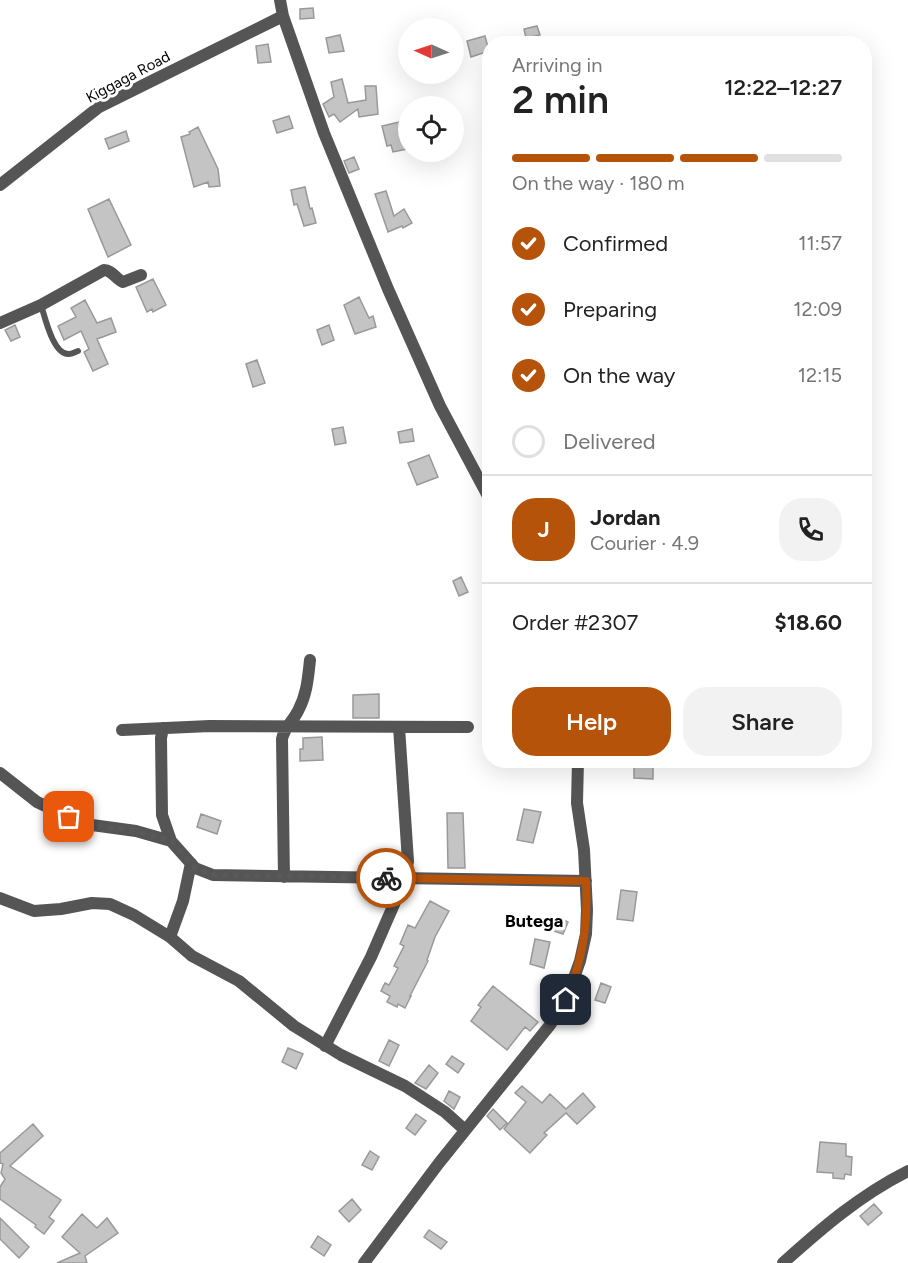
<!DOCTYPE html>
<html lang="en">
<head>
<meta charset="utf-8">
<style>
	body { margin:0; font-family:Figtree,sans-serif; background:#f2f2f2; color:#222; height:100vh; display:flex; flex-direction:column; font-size:22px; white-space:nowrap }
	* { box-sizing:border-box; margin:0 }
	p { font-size:20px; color:#767676 }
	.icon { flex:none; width:33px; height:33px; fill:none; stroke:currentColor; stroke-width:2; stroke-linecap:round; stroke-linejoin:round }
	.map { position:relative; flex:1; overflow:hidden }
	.details { position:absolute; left:482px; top:36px; width:390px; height:732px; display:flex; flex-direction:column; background:#fff; border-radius:24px; box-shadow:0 6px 24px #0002 }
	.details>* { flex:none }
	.needle { width:39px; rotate:273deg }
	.buttons { position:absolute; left:398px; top:18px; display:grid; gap:12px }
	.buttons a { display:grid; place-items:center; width:66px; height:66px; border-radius:50%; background:#fff; box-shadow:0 6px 24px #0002; font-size:30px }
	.pin { position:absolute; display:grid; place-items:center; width:51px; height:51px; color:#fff; margin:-26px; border-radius:12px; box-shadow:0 3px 9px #0006 }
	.courier { position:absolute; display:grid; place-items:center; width:60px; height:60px; margin:-30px; border:4px solid #b45309; border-radius:50%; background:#fff; color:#222; box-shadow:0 2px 8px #0007 }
	.overview em { font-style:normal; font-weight:600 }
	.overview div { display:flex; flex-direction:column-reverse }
	.overview { display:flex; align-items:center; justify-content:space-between; height:102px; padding:0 30px }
	h1 { font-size:39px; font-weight:600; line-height:45px }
	.bar { display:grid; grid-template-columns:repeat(4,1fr); gap:9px 6px; align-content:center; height:72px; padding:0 30px }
	.bar i { height:8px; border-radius:4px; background:#e0e0e0 }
	.bar .on { background:#b45309 }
	.bar p { grid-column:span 4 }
	.line { display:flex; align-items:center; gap:15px; padding:0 30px; border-top:2px solid #e0e0e0 }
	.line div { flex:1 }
	.round { display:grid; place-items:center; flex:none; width:63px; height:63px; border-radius:24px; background:#f2f2f2 }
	ol { padding:0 30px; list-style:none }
	li { display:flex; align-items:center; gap:18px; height:66px }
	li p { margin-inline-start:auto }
	li .icon { padding:6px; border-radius:50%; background:#b45309; color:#fff; stroke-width:4 }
	li:last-child { color:#767676 }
	li i { width:33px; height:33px; border:3px solid #e0e0e0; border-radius:50% }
	.button { display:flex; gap:12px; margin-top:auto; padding:12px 30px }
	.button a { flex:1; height:69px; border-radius:24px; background:#b45309; color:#fff; font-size:24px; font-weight:600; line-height:69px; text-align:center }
	.button a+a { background:#f2f2f2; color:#222 }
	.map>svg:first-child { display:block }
	.building { fill:#c4c4c4; stroke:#999; stroke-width:1.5 }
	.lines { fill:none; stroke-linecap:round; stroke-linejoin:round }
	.lane { stroke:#555; stroke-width:6 }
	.street { stroke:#555; stroke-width:12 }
	.done { stroke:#595959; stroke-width:6; stroke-dasharray:0 10.8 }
	.route { stroke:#b45309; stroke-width:8 }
	.labels { text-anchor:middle; stroke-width:6; stroke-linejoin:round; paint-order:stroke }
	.street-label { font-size:15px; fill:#000; stroke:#fff }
	.quarter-label { font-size:18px; font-weight:bold; fill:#000; stroke:#fff }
</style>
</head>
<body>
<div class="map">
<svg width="908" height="1263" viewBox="0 0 908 1263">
	<rect width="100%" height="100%" fill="#fff"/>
	<!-- building -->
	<path class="building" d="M 313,8 L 314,18 L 300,19 L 300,9 Z
		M 537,26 L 540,35 L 526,38 L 524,29 Z
		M 340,35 L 344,51 L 329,53 L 326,38 Z
		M 485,36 L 489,51 L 471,57 L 467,41 Z
		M 268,44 L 271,62 L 258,63 L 256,46 Z
		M 342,79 L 348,103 L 366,100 L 365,86 L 376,86 L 378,114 L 359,117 L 358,109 L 340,122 L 334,114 L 329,117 L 323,104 L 334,97 L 331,82 Z
		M 289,116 L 293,128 L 277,133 L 273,121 Z
		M 408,120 L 408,149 L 393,152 L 391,145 L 387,146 L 382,126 Z
		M 198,127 L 218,169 L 220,186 L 209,187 L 208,182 L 194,187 L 181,137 L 190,134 L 189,132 Z
		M 126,131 L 129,141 L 109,149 L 105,139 Z
		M 354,157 L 359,169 L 349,173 L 344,161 Z
		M 305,187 L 310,209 L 312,208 L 316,223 L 304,226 L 297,204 L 294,205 L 291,190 Z
		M 386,191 L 394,216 L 404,209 L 412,223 L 403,228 L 402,226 L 388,232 L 375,194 Z
		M 109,199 L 131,245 L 108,257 L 88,209 Z
		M 153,279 L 166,305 L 153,312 L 152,309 L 147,312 L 136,287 Z
		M 359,297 L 369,318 L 373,316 L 376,327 L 355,334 L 344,305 Z
		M 85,300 L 97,323 L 111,318 L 116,332 L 97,339 L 108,364 L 93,371 L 84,352 L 89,349 L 81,331 L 64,340 L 58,326 L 76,317 L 71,308 Z
		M 15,325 L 20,337 L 11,341 L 5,330 Z
		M 329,325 L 334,340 L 322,345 L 317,330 Z
		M 257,360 L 265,383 L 253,387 L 246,364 Z
		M 343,427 L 346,443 L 335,445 L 332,429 Z
		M 412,429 L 414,441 L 400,443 L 398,432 Z
		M 429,455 L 438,477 L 417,485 L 408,463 Z
		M 461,577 L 468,592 L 459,596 L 453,581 Z
		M 379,694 L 379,718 L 353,718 L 353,695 Z
		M 322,737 L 323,760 L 300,761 L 300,749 L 303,749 L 303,738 Z
		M 634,761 L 653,762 L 653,779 L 634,778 Z
		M 524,809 L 541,812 L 533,843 L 517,840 Z
		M 447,813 L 463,813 L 465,868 L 448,868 Z
		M 201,814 L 221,821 L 217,834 L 197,827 Z
		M 621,890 L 637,892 L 633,921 L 617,919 Z
		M 430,901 L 449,911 L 435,937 L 427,960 L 428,961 L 410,996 L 411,996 L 405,1008 L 398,1004 L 397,1007 L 387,1002 L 390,996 L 381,991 L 385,983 L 389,985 L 398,968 L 394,966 L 404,946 L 400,944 L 408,925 L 415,928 Z
		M 560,918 L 568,922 L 563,934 L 554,931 Z
		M 535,939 L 550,942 L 544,968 L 530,964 Z
		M 601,983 L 611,987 L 605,1003 L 595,1000 Z
		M 493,986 L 538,1022 L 530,1031 L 525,1027 L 507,1050 L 471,1021 L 481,1007 L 478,1005 Z
		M 389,1040 L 399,1045 L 389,1066 L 379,1061 Z
		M 288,1048 L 303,1054 L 296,1069 L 282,1062 Z
		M 452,1056 L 464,1064 L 458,1073 L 446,1064 Z
		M 429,1065 L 438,1073 L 426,1089 L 415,1083 Z
		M 522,1086 L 542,1103 L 550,1094 L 566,1109 L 583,1093 L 595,1107 L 577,1124 L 566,1113 L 544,1133 L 547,1135 L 530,1153 L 504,1129 L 526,1102 L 515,1093 Z
		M 449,1091 L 460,1097 L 454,1109 L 444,1101 Z
		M 493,1109 L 507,1123 L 500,1130 L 487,1116 Z
		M 416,1114 L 426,1121 L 415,1135 L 406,1128 Z
		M 33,1124 L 43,1136 L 10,1166 L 61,1200 L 49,1217 L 54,1221 L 44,1234 L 35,1227 L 36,1225 L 0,1199 L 0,1187 L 5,1179 L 1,1173 L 3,1164 L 0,1163 L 0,1153 Z
		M 820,1142 L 846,1144 L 846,1156 L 852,1157 L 851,1175 L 845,1174 L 844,1179 L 833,1178 L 833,1173 L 817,1172 Z
		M 370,1151 L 379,1157 L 372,1170 L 362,1165 Z
		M 352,1199 L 361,1210 L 349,1222 L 339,1211 Z
		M 874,1204 L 882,1213 L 868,1225 L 860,1216 Z
		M 82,1214 L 97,1228 L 107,1218 L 118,1233 L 85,1256 L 87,1263 L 57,1263 L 80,1253 L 62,1237 Z
		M 0,1218 L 29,1247 L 19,1258 L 0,1239 Z
		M 429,1230 L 447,1242 L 441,1249 L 424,1237 Z
		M 318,1236 L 331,1245 L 324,1256 L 311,1247 Z"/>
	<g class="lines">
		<!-- lane -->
		<path class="lane" d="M 41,305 C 45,317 53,355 69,354 C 72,354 75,352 78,351"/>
		<!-- street -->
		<path class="street" d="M 280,0 L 283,16 L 324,133 L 388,289 L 440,406 L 489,498
			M 0,185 L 99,107 L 283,16
			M 0,323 L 41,305 L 104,270 C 112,270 116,279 123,282 L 141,275
			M 163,728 L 161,738 L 162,815 L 171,841 L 195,868 L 213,875 L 586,881
			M 122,730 L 210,726 L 468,727
			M 0,773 L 37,802 L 69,817 L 92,825 L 136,831 L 171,841
			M 284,877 L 282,739 C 284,728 293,721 298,711 C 307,694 308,678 310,660
			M 0,898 L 34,911 L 61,909 L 92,903 L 110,904 L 134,915 L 170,937 L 192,956 L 239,981 L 294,1026 L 341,1055 L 405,1086 L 445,1112 L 465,1130
			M 170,937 L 183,901 L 191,863
			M 325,1046 L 371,957 L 405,879 L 408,861 L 399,727
			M 364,1263 L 439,1163 L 550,1025 L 566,1000 L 580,961 L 586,934 L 587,910 L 584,850 L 577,803 L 578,760
			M 783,1263 C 822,1228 860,1195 908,1171"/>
	</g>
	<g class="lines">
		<!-- done -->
		<path class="done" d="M 69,817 L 92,825 L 136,831 L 171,841 L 195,868 L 213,875 L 386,878"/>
		<!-- route -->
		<path class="route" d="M 386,878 L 586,881 C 588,925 583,959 566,1000"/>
	</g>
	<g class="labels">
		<!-- street labels -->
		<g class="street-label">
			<text transform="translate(128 77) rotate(-28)" y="5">Kiggaga Road</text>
		</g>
		<!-- quarter labels -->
		<g class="quarter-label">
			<text x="534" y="927">Butega</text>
		</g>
	</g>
</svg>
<div class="buttons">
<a><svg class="needle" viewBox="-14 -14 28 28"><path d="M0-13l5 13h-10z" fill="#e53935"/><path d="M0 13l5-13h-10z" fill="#767676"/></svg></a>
<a><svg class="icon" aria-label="locate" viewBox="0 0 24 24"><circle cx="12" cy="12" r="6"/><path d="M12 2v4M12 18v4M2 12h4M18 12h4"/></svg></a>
</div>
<div class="pin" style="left:69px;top:817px;background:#ea580c"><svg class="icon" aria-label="bag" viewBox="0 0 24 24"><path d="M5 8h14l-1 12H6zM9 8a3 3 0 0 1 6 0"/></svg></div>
<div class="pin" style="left:566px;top:1000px;background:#1f2937"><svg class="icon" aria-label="home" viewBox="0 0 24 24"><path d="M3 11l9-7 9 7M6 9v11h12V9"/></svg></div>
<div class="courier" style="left:386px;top:878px"><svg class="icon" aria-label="bike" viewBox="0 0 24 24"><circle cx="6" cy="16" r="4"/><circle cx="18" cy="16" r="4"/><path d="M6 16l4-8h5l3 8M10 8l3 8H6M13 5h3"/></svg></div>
<section class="details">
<div class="overview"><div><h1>2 min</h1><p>Arriving in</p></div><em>12:22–12:27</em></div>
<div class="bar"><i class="on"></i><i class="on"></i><i class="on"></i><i></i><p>On the way · 180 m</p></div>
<ol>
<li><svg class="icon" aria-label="check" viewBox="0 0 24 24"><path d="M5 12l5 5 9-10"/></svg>Confirmed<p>11:57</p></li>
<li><svg class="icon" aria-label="check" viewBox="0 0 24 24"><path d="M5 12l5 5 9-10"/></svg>Preparing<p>12:09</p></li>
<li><svg class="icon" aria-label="check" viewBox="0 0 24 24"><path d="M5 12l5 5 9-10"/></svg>On the way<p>12:15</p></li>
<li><i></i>Delivered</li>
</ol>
<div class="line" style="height:108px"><b class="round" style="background:#b45309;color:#fff">J</b><div><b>Jordan</b><p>Courier · 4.9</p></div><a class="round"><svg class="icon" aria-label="phone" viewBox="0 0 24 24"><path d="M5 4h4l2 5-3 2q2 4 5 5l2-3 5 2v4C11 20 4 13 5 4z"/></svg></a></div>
<div class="line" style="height:78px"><div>Order #2307</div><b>$18.60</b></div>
<div class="button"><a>Help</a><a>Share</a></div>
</section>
</div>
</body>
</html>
